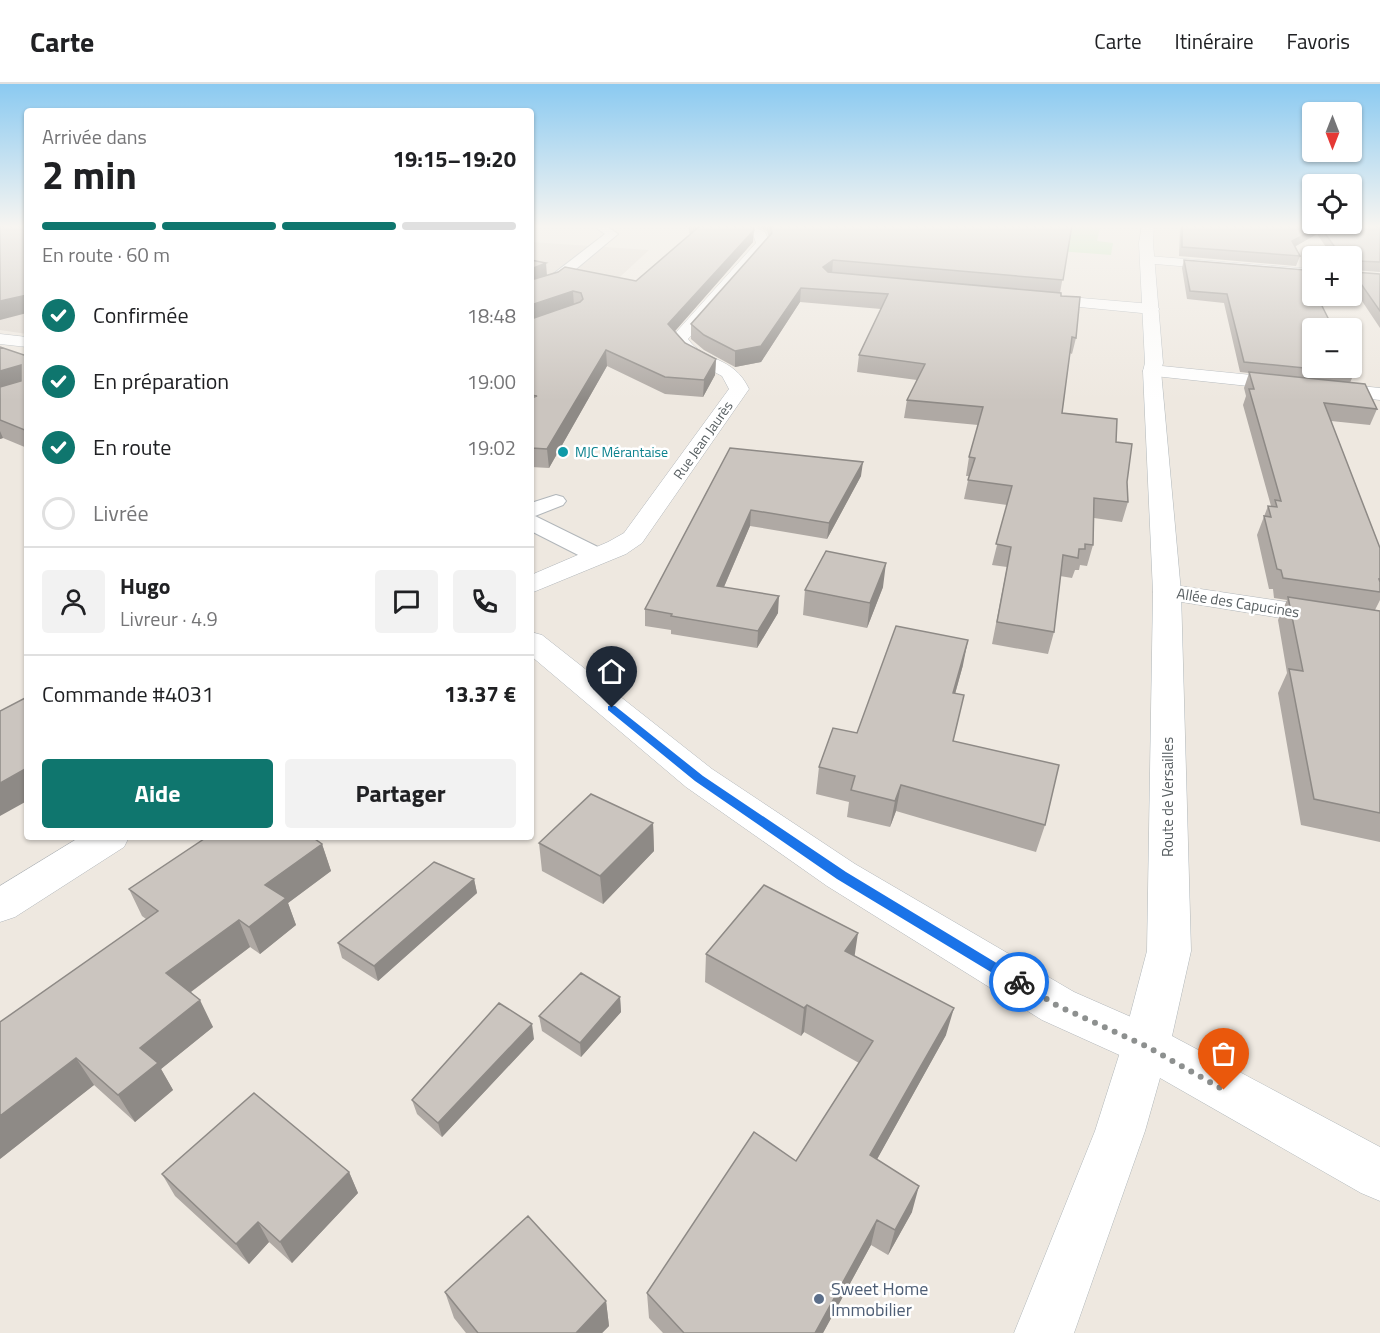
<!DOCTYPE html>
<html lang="fr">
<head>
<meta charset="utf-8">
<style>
	body { margin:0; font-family:"Titillium Web",sans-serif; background:#f2f2f2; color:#202124; height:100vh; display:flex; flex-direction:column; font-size:22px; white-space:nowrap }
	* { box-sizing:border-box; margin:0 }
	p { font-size:20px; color:#757577 }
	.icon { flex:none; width:33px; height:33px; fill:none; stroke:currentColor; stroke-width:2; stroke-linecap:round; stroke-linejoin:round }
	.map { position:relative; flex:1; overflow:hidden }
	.drawer { position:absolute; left:24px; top:24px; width:510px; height:732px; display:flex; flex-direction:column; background:#fff; border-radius:6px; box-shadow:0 2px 4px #0004 }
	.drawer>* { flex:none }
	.needle { width:39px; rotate:180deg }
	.tools { position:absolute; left:1302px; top:18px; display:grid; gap:12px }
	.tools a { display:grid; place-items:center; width:60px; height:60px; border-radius:6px; background:#fff; box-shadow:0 2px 4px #0004; font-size:30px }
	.pin { position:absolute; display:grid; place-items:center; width:51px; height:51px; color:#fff; margin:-62px -26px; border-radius:50% 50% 50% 0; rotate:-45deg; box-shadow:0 0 6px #0007 }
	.pin .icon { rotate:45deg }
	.courier { position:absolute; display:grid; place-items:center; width:60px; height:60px; margin:-30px; border:4px solid #1a73e8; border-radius:50%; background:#fff; color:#222; box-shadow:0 2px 8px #0007 }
	.overview em { font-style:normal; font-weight:700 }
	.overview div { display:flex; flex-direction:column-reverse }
	.overview { display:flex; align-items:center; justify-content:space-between; height:102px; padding:0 18px }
	h1 { font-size:39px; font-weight:700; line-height:45px }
	.bar { display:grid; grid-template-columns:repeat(4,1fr); gap:9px 6px; align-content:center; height:72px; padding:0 18px }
	.bar i { height:8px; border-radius:4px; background:#e0e0e0 }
	.bar .selected { background:#0f766e }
	.bar p { grid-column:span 4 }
	.line { display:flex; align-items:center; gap:15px; padding:0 18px; border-top:2px solid #e0e0e0 }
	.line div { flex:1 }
	.round { display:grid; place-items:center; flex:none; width:63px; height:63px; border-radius:6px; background:#f2f2f2 }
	ol { padding:0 18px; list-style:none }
	li { display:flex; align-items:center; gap:18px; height:66px }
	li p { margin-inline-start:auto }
	li .icon { padding:6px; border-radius:50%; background:#0f766e; color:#fff; stroke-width:4 }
	li:last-child { color:#757577 }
	li i { width:33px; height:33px; border:3px solid #e0e0e0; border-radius:50% }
	.primary-button { display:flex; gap:12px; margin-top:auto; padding:12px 18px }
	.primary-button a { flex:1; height:69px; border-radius:6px; background:#0f766e; color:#fff; font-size:24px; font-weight:700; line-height:69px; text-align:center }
	.primary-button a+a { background:#f2f2f2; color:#202124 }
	header { display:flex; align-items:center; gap:36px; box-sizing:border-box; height:84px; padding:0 30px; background:#fff; border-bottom:2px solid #e0e0e0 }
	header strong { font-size:28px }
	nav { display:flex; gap:33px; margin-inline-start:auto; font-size:21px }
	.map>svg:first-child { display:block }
	.education { fill:#e0d9d1 }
	.green { fill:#c4e8ba }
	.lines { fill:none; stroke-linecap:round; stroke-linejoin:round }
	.lane-casing { stroke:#b1b6ba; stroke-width:2 }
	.street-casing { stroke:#b1b6ba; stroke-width:1 }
	.secondary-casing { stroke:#b0b7ba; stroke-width:1 }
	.lane { fill:#fff; fill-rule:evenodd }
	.street { fill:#fff; fill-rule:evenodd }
	.secondary { fill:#fff; fill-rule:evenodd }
	.wall { fill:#afa9a4 }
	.shaded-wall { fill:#8e8a86 }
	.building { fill:#cbc5bf; stroke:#8e8a86; stroke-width:1.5 }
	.route { fill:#1a73e8 }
	.done { stroke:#8d908f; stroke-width:6; stroke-dasharray:0 10.8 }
	.culture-dot { fill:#0f9aa8; stroke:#fff; stroke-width:2 }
	.service-dot { fill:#5c6f8a; stroke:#fff; stroke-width:2 }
	.labels { text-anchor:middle; stroke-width:5; stroke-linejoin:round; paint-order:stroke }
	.far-street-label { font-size:14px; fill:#596063; stroke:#fff }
	.far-culture-label { font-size:14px; fill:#0d838f; stroke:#fff; text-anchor:start }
	.street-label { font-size:15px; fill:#596063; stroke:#fff }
	.near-service-label { font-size:18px; fill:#4e5e75; stroke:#fff; text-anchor:start }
</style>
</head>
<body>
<header>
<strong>Carte</strong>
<nav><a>Carte</a><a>Itinéraire</a><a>Favoris</a></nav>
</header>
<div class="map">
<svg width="1380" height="1249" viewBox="0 0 1380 1249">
	<rect width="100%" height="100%" fill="#eee8e0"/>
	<!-- education -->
	<path class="education" d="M 531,158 L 649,166 L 580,230 L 531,249 Z
		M 27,201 L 27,250 L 0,246 L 0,204 Z"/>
	<!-- green -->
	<path class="green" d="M 881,141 L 1092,141 L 1100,144 L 1097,157 L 1113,159 L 1111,171 L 917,156 Z"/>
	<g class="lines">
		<!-- lane casing -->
		<g class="lane-casing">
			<path id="lane" d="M 592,141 L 605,141 L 618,150 L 558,200 L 531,209 L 531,201 L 548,194 L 605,150 Z
				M 556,411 L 563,413 L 566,417 L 563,421 L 535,432 L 606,467 L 609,472 L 606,477 L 598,479 L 590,477 L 531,447 L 531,419 Z"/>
		</g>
		<!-- street casing -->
		<g class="street-casing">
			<path id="street" d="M 733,141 L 749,141 L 765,148 L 770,160 L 688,255 C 705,279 733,271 749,305 L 642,459 L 626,470 L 531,509 L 531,491 L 608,458 L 624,449 L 729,305 L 722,292 L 686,273 L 670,255 L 756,159 L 754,153 Z
				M 1148,172 L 1312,185 L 1312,193 L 1143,179 L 1141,176 L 1143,173 Z
				M 1034,210 L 1152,220 L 1160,225 L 1152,230 L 1028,218 L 1026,215 Z
				M 0,250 L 27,253 L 27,263 L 0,260 Z
				M 1152,281 L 1380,304 L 1380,316 L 1145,291 L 1143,287 L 1145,283 Z
				M 1167,500 L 1380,532 L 1380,550 L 1157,514 L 1153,508 L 1157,502 Z
				M 531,548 L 542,551 L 712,685 L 855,780 L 1074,908 L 1163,947 L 1170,962 L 1163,977 L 1146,983 L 1042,936 L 827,802 L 686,703 L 531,572 Z
				M 80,753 L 129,753 L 124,763 L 15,833 L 0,838 L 0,802 Z"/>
		</g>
		<!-- secondary casing -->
		<g class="secondary-casing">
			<path id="secondary" d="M 1142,141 L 1154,141 L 1153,159 L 1163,279 L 1161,287 L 1181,508 L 1191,867 L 1172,952 L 1380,1063 L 1380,1117 L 1361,1109 L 1160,994 L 1145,1047 L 1074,1249 L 1014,1249 L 1095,1047 L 1122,962 L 1147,867 L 1153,508 L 1143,287 L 1145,279 L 1139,159 Z"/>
		</g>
		<!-- lane -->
		<use href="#lane" class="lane"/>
		<!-- street -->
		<use href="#street" class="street"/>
		<!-- secondary -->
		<use href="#secondary" class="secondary"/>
	</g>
	<!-- wall -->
	<path class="wall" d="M 683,141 L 751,141 L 753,158 L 675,247 L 685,259 L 716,275 L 715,291 L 703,313 L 665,310 L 607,282 L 549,384 L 531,383 L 531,176 L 547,191 L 636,197 L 692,150 L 689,149 L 689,144 Z
		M 754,141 L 1072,141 L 1060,209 L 1076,254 L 1072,270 L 1070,269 L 1062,329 L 1116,358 L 1127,398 L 1128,418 L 1122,438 L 1094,434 L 1093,461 L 1087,482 L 1080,481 L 1079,486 L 1075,486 L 1072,494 L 1060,492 L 1054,548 L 1048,570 L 992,560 L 1007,483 L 992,481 L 1007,421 L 964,415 L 969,392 L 966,392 L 969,373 L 978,341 L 904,334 L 907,316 L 917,296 L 857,288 L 859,271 L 881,225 L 800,218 L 761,278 L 735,283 L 704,266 L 691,255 L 691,240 L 769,153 L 767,147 Z
		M 1180,141 L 1380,141 L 1380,188 L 1354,186 L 1354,188 L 1380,190 L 1380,244 L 1352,202 L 1352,172 L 1332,172 L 1317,150 L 1295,162 L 1300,172 L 1296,182 L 1179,172 Z
		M 1184,176 L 1354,289 L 1350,299 L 1377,325 L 1370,341 L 1331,337 L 1380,464 L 1380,516 L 1375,526 L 1380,527 L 1380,758 L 1301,741 L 1278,609 L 1287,589 L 1278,536 L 1287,516 L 1274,514 L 1273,505 L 1269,505 L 1257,451 L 1268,422 L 1271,422 L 1243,321 L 1246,312 L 1244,304 L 1249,289 L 1240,288 L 1224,219 L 1187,215 L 1182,184 Z
		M 0,263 L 27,272 L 27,364 L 3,354 L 0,355 Z
		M 730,364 L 861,392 L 827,455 L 750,442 L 724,503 L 778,529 L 757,564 L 671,550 L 671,546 L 645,542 L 645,525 Z
		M 883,503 L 867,544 L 803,531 L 805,506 Z
		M 963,581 L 955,610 L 958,637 L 953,657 L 1045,741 L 1036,768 L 896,727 L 890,743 L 847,733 L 849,718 L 816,710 L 819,683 L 857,649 Z
		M 653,739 L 654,767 L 603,820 L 542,787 L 539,759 Z
		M 322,760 L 331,787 L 288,819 L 296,841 L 260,870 L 250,863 L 191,908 L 213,943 L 161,985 L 173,1006 L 135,1038 L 94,1001 L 0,1075 L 146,835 L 142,832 L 129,805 Z
		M 474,795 L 477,809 L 378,897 L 342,874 L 338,859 Z
		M 706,870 L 855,872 L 946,951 L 877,1075 L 912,1128 L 888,1171 L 871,1161 L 823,1249 L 663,1249 L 649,1234 L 647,1209 L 796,1077 L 859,979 L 804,948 L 801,952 L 705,898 Z
		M 620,913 L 621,928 L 581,973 L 542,947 L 539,932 Z
		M 534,955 L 442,1053 L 417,1030 L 412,1016 Z
		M 349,1088 L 358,1109 L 292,1179 L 269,1158 L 249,1180 L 175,1112 L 162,1090 Z
		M 445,1208 L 606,1217 L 609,1242 L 602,1249 L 466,1249 L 454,1234 Z"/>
	<!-- shaded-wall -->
	<path class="shaded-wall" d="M 1320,142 L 1317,150 L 1289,166 L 1292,157 Z
		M 754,146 L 753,158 L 668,255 L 668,240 Z
		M 833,176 L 832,190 L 822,197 L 823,183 Z
		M 546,179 L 547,192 L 531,199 L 531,185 Z
		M 801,204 L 800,218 L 761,278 L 735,283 L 735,267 Z
		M 573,207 L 574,222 L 531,237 L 531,221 Z
		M 27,211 L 27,229 L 0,236 L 0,217 Z
		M 606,266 L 607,282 L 549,384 L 547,365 Z
		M 716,275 L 715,291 L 703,313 L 704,296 Z
		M 21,281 L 27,297 L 0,308 L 0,287 Z
		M 0,347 L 3,354 L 0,355 Z
		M 863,378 L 861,392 L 827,455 L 829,439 Z
		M 751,426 L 750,442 L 717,519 L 717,502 Z
		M 886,479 L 883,503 L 867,544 L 870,519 Z
		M 779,512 L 778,529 L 757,564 L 758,547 Z
		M 968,556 L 963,581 L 948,635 L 953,609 Z
		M 27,684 L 27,717 L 0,732 L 0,699 Z
		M 901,701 L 896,727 L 890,743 L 895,717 Z
		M 653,739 L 654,767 L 603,820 L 600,792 Z
		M 322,760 L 331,787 L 288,819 L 296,841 L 260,870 L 249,843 L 265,801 Z
		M 474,795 L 477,809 L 378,897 L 374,882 Z
		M 239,836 L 250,863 L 180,916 L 166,889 Z
		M 858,849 L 854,876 L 845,867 Z
		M 620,913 L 621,928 L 581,973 L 580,959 Z
		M 200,916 L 213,943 L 161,985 L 173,1006 L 135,1038 L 118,1011 L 140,964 Z
		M 807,921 L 804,948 L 801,952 L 804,924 Z
		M 954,924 L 946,951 L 865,1097 L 870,1071 Z
		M 532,940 L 534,955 L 442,1053 L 438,1039 Z
		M 76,974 L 94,1001 L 0,1075 L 0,1032 Z
		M 349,1088 L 358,1109 L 292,1179 L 280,1158 Z
		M 919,1102 L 912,1128 L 888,1171 L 895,1146 Z
		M 877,1136 L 871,1161 L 823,1249 L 815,1249 Z
		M 258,1138 L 269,1158 L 249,1180 L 236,1160 Z
		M 606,1217 L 609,1242 L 602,1249 L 576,1249 Z"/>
	<!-- building -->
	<path class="building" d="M 0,141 L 27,141 L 27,211 L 0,217 Z
		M 701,141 L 751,141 L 753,142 L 754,146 L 668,240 L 685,259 L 716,275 L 704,296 L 665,293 L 606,266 L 547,365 L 531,364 L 531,314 L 537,312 L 531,311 L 531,235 L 580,218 L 583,215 L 581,209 L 573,207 L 531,221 L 531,196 L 558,188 L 565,183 L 636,197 Z
		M 770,141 L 1072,141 L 1063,196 L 833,176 L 823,183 L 828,188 L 1061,209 L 1061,212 L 1080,213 L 1076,254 L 1072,253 L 1062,329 L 1117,335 L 1116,358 L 1132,360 L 1127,398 L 1128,418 L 1094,414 L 1093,461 L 1085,460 L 1085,465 L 1079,465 L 1078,474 L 1063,471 L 1054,548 L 997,538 L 1011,463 L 996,460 L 1012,402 L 968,396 L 975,374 L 969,373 L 983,323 L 907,316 L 925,280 L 859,271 L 888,210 L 801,204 L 761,262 L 735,267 L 704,251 L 691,240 L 772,149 Z
		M 1182,141 L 1380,141 L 1380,178 L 1356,177 L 1353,179 L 1354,188 L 1380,190 L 1380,227 L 1352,187 L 1352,172 L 1341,172 L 1320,142 L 1292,157 L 1300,172 L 1182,163 Z
		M 531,176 L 546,179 L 531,185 Z
		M 1184,176 L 1305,186 L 1312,201 L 1312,212 L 1317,212 L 1333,244 L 1312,244 L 1312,284 L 1352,283 L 1354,289 L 1244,278 L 1227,210 L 1190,207 Z
		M 0,263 L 27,272 L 27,347 L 0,336 L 0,303 L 21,297 L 21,281 L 0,287 Z
		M 1249,288 L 1365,300 L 1377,325 L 1324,319 L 1380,464 L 1380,495 L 1379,495 L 1380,498 L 1380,508 L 1283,494 L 1281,486 L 1277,485 L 1264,432 L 1271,433 L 1268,422 L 1277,423 L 1275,416 L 1281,417 L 1249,305 L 1254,305 Z
		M 730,364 L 863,378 L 829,439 L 751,426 L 717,502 L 779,512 L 758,547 L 671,532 L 672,530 L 645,525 Z
		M 826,467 L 886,479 L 870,519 L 805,506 Z
		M 1288,513 L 1380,527 L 1380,729 L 1314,715 L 1289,585 L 1303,587 Z
		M 896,542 L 968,556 L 953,609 L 964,611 L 953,657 L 1059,681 L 1045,741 L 901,701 L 895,717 L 851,706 L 855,692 L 819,683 L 833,644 L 857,649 Z
		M 27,613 L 27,684 L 0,699 L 0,627 Z
		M 591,710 L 653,739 L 600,792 L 539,759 Z
		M 207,753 L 312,753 L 322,760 L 265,801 L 286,814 L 249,843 L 239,836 L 166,889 L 200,916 L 140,964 L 158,979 L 118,1011 L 76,974 L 0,1032 L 0,938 L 158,827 L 129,805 Z
		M 434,778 L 474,795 L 374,882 L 338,859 Z
		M 764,801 L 858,849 L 845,867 L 954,924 L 870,1071 L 919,1102 L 895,1146 L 877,1136 L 815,1249 L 684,1249 L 647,1209 L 754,1048 L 796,1077 L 873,957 L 807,921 L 804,924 L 706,870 Z
		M 581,889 L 620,913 L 580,959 L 539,932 Z
		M 499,919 L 532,940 L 438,1039 L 412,1016 Z
		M 254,1009 L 349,1088 L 280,1158 L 258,1138 L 236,1160 L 162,1090 Z
		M 528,1132 L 606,1217 L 576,1249 L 478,1249 L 445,1208 Z"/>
	<!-- sky -->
	<linearGradient id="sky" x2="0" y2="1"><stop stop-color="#8bcaf1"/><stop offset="0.45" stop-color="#f7f5f1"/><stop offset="1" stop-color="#f7f5f1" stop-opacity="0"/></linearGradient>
	<rect width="1380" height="316" fill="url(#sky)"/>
	<!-- route -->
	<path class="route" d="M 608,622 L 615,622 L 703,692 L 846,788 L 1023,895 L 1025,898 L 1023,902 L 1014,902 L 837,795 L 695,697 L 608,626 Z"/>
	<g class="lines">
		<!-- done -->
		<path class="done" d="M 1019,898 L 1058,922 L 1146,962 L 1224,1006"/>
	</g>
	<!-- markers -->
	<circle class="culture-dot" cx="563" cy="368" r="6"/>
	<circle class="service-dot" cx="819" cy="1215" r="6"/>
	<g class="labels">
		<!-- far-street labels -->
		<g class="far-street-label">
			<text transform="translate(703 356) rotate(-55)" y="5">Rue Jean Jaurès</text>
		</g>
		<!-- far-culture labels -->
		<g class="far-culture-label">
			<text x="575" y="373">MJC Mérantaise</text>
		</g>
		<!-- street labels -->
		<g class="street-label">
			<text transform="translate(1238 519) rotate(9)" y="5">Allée des Capucines</text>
			<text transform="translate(1168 713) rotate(-90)" y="5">Route de Versailles</text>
		</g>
		<!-- near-service labels -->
		<g class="near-service-label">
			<text x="831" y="1211">Sweet Home<tspan x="831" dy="21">Immobilier</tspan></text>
		</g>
	</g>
</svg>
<div class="tools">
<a><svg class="needle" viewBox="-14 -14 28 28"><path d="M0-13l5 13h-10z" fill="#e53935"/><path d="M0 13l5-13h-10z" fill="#757577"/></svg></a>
<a><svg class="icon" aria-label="locate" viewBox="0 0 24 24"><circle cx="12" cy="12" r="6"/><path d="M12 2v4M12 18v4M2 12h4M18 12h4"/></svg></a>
<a>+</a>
<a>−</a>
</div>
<div class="pin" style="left:1224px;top:1006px;background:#ea580c"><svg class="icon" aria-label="bag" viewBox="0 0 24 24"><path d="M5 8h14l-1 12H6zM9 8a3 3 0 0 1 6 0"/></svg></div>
<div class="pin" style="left:612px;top:624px;background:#1f2937"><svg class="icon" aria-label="home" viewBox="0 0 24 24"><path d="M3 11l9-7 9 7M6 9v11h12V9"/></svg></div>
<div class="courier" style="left:1019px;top:898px"><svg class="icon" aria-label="bike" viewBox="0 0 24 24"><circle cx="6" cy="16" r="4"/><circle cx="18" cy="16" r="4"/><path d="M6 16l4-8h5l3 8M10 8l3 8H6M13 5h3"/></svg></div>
<section class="drawer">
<div class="overview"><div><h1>2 min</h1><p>Arrivée dans</p></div><em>19:15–19:20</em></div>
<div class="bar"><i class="selected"></i><i class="selected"></i><i class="selected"></i><i></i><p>En route · 60 m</p></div>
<ol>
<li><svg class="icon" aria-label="check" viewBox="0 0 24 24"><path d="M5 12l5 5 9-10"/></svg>Confirmée<p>18:48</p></li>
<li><svg class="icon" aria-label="check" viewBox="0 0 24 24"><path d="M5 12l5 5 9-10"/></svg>En préparation<p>19:00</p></li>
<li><svg class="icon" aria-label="check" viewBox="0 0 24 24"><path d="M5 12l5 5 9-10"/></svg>En route<p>19:02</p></li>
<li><i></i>Livrée</li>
</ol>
<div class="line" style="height:108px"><a class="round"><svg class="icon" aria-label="person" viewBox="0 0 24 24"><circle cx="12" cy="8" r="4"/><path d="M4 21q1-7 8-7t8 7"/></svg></a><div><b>Hugo</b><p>Livreur · 4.9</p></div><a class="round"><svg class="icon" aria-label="chat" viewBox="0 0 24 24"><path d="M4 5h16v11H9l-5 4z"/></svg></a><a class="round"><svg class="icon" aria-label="phone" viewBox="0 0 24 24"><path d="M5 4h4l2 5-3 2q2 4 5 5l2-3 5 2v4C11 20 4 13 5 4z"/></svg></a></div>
<div class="line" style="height:78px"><div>Commande #4031</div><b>13.37 €</b></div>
<div class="primary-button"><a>Aide</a><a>Partager</a></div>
</section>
</div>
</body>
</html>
